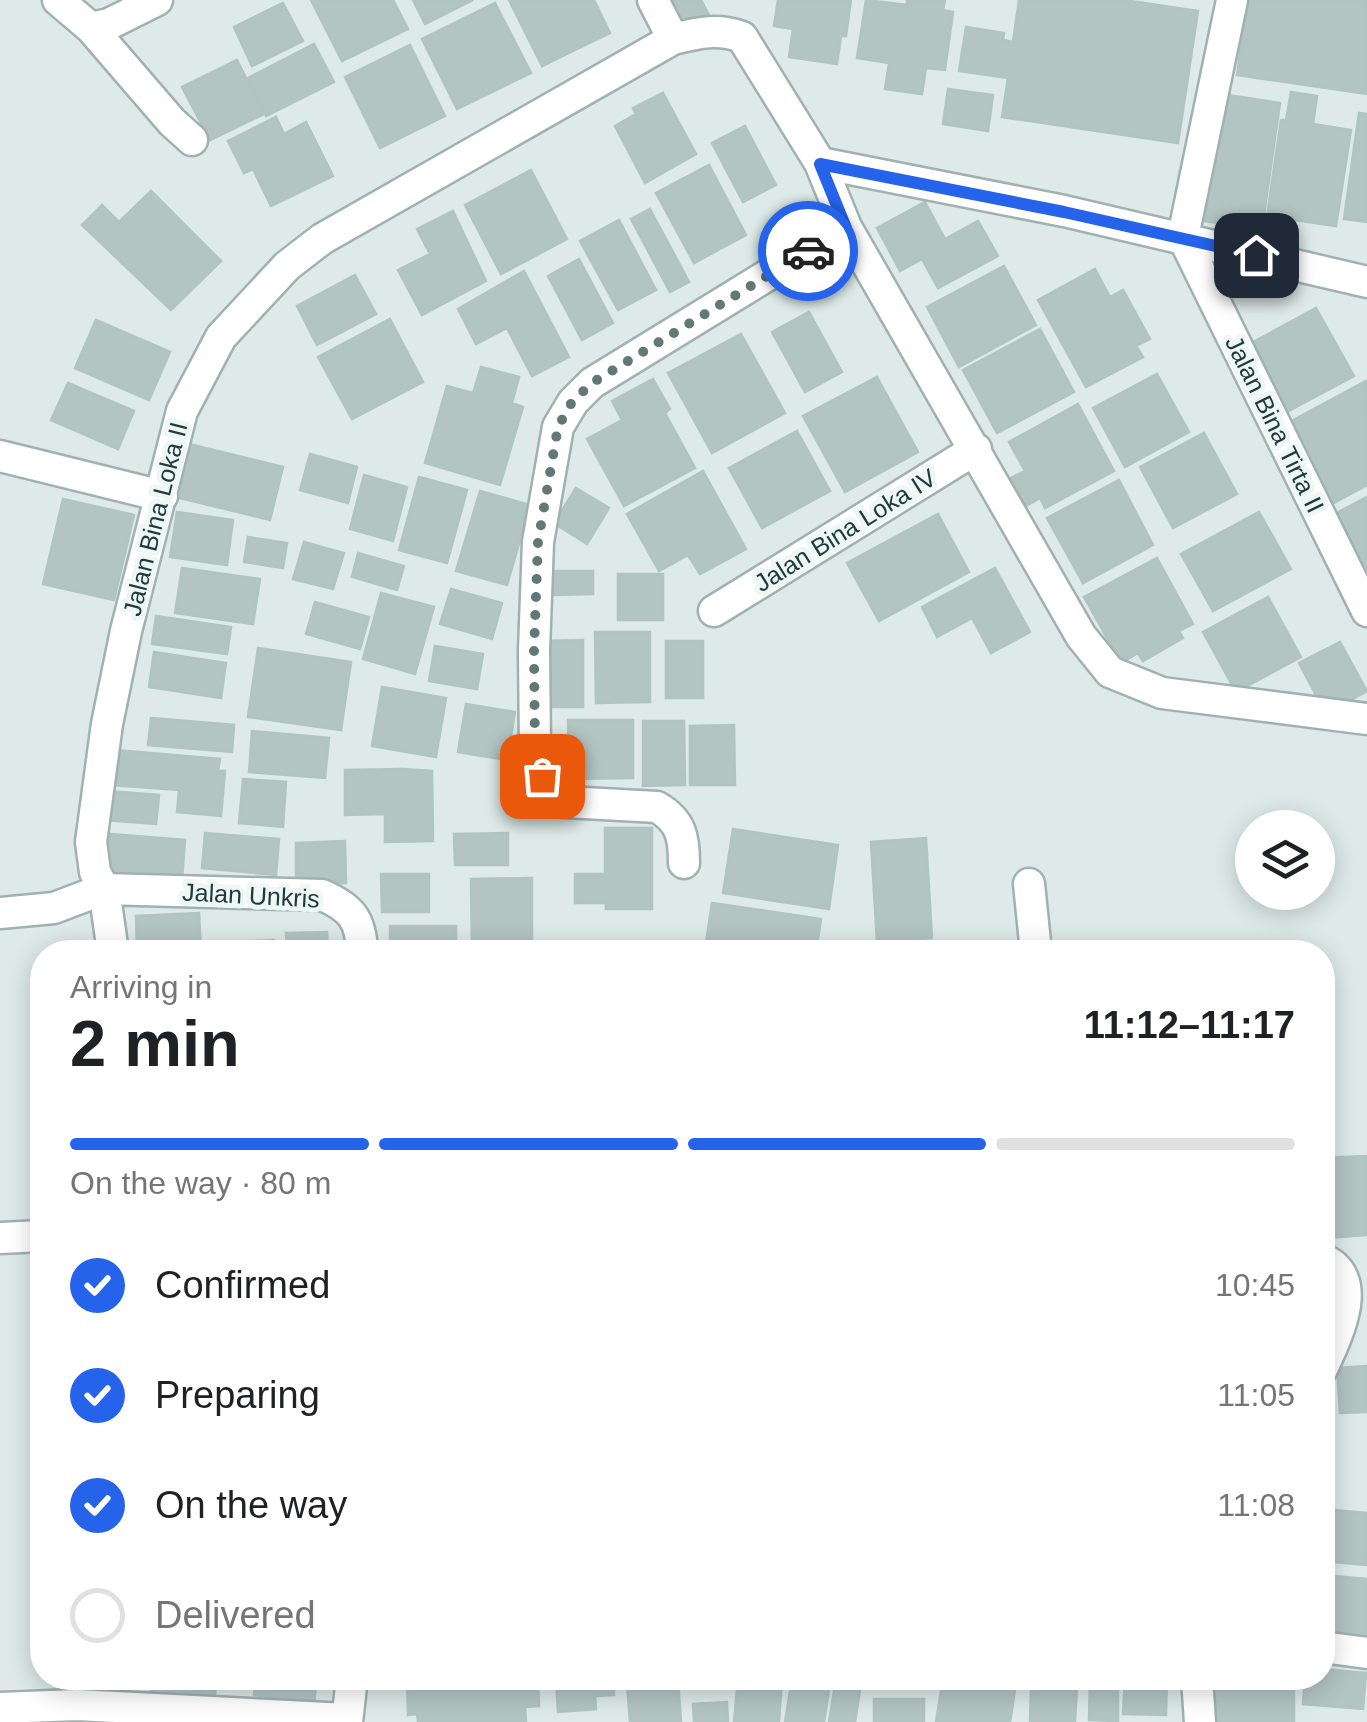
<!DOCTYPE html>
<html lang="en">
<head>
<meta charset="utf-8">
<style>
	body { margin:0; font-family:Arial,sans-serif; background:#f6f6f6; color:#202124; height:100vh; display:flex; flex-direction:column; font-size:38px; white-space:nowrap }
	* { box-sizing:border-box; margin:0 }
	p { font-size:32px; color:#757577 }
	.icon { flex:none; width:55px; height:55px; fill:none; stroke:currentColor; stroke-width:2; stroke-linecap:round; stroke-linejoin:round }
	.map { position:relative; flex:1; overflow:hidden }
	.drawer { position:absolute; left:30px; top:940px; width:1305px; height:750px; display:flex; flex-direction:column; background:#fff; border-radius:40px; box-shadow:0 5px 25px #0003 }
	.drawer>* { flex:none }
	.controls { position:absolute; left:1235px; top:810px; display:grid; gap:20px }
	.controls a { display:grid; place-items:center; width:100px; height:100px; border-radius:50%; background:#fff; box-shadow:0 5px 25px #0003; font-size:50px }
	.pin { position:absolute; display:grid; place-items:center; width:85px; height:85px; color:#fff; margin:-42px; border-radius:20px; box-shadow:0 5px 15px #0006 }
	.courier { position:absolute; display:grid; place-items:center; width:100px; height:100px; margin:-50px; border:8px solid #2563eb; border-radius:50%; background:#fff; color:#222; box-shadow:0 2px 12px #0007 }
	.headline em { font-style:normal; font-weight:800 }
	.headline div { display:flex; flex-direction:column-reverse }
	.headline { display:flex; align-items:center; justify-content:space-between; height:170px; padding:0 40px }
	h1 { font-size:65px; font-weight:800; line-height:75px }
	.bar { display:grid; grid-template-columns:repeat(4,1fr); gap:15px 10px; align-content:center; height:120px; padding:0 40px }
	.bar i { height:12px; border-radius:8px; background:#e0e0e0 }
	.bar .active { background:#2563eb }
	.bar p { grid-column:span 4 }
	ol { padding:0 40px; list-style:none }
	li { display:flex; align-items:center; gap:30px; height:110px }
	li p { margin-inline-start:auto }
	li .icon { padding:10px; border-radius:50%; background:#2563eb; color:#fff; stroke-width:4 }
	li:last-child { color:#757577 }
	li i { width:55px; height:55px; border:5px solid #e0e0e0; border-radius:50% }
	.map>svg:first-child { display:block }
	.building { fill:#b3c5c1; stroke:#b0c4c0; stroke-width:2.5 }
	.lines { fill:none; stroke-linecap:round; stroke-linejoin:round }
	.street-casing { stroke:#a0b2af; stroke-width:35 }
	.street { stroke:#fff; stroke-width:30 }
	.done { stroke:#617876; stroke-width:10; stroke-dasharray:0 18 }
	.route { stroke:#2563eb; stroke-width:12 }
	.labels { text-anchor:middle; stroke-width:10; stroke-linejoin:round; paint-order:stroke }
	.street-label { font-size:25px; fill:#1e3b39; stroke:#eef7f4 }
</style>
</head>
<body>
<div class="map">
<svg width="1367" height="1722" viewBox="0 0 1367 1722">
	<rect width="100%" height="100%" fill="#ddeae7"/>
	<!-- building -->
	<path class="building" d="M 311,0 L 393,0 L 408,29 L 342,61 Z
		M 413,0 L 473,0 L 425,24 Z
		M 509,0 L 594,0 L 610,33 L 542,66 Z
		M 670,0 L 701,0 L 709,15 L 685,28 Z
		M 778,0 L 851,0 L 846,36 L 841,36 L 837,64 L 789,57 L 793,29 L 774,26 Z
		M 866,0 L 907,5 L 907,0 L 945,0 L 943,10 L 953,12 L 945,70 L 926,68 L 922,94 L 885,89 L 889,63 L 857,58 Z
		M 1019,0 L 1124,0 L 1198,11 L 1178,143 L 1002,117 L 1008,78 L 959,71 L 966,27 L 1004,33 L 1003,40 L 1013,42 Z
		M 1248,0 L 1367,0 L 1367,94 L 1237,75 Z
		M 283,3 L 303,41 L 252,66 L 234,27 Z
		M 495,3 L 531,73 L 457,109 L 422,39 Z
		M 314,44 L 334,82 L 266,116 L 248,78 Z
		M 410,45 L 445,116 L 380,148 L 345,77 Z
		M 237,60 L 264,114 L 210,140 L 182,87 Z
		M 948,89 L 993,95 L 988,131 L 943,124 Z
		M 1291,92 L 1317,96 L 1313,124 L 1351,130 L 1336,226 L 1267,216 L 1281,120 L 1286,120 Z
		M 663,93 L 696,154 L 645,183 L 615,126 L 636,114 L 633,108 Z
		M 1215,93 L 1280,103 L 1262,229 L 1196,220 Z
		M 1359,113 L 1367,114 L 1367,222 L 1344,219 Z
		M 276,117 L 284,134 L 306,122 L 333,176 L 271,206 L 253,169 L 244,173 L 228,141 Z
		M 745,126 L 776,185 L 743,202 L 712,143 Z
		M 709,165 L 746,235 L 694,263 L 656,193 Z
		M 531,170 L 567,239 L 501,274 L 465,205 Z
		M 151,191 L 221,261 L 171,310 L 82,225 L 102,205 L 119,222 Z
		M 925,202 L 945,239 L 978,221 L 998,256 L 938,288 L 922,259 L 900,271 L 877,228 Z
		M 650,209 L 689,282 L 670,292 L 631,219 Z
		M 453,211 L 486,281 L 422,315 L 398,270 L 430,254 L 417,229 Z
		M 619,220 L 656,290 L 618,310 L 580,241 Z
		M 579,259 L 613,323 L 582,340 L 548,276 Z
		M 1004,266 L 1036,325 L 959,367 L 927,307 Z
		M 1095,269 L 1110,297 L 1123,290 L 1150,339 L 1136,346 L 1143,357 L 1086,387 L 1038,300 Z
		M 524,271 L 569,357 L 532,376 L 507,328 L 476,344 L 458,309 Z
		M 355,275 L 376,314 L 317,345 L 297,306 Z
		M 1316,308 L 1354,376 L 1281,415 L 1244,347 Z
		M 809,312 L 842,372 L 805,392 L 772,332 Z
		M 390,319 L 423,382 L 352,419 L 318,357 Z
		M 96,320 L 170,352 L 149,400 L 75,368 Z
		M 1040,329 L 1074,392 L 997,433 L 963,370 Z
		M 741,334 L 785,413 L 712,453 L 668,373 Z
		M 481,367 L 519,377 L 512,403 L 523,407 L 500,485 L 425,463 L 447,386 L 473,393 Z
		M 1157,374 L 1189,432 L 1125,467 L 1093,408 Z
		M 877,377 L 918,452 L 845,492 L 803,416 Z
		M 653,379 L 670,409 L 665,413 L 695,468 L 624,506 L 587,439 L 622,420 L 612,401 Z
		M 1366,381 L 1367,485 L 1330,505 L 1286,424 Z
		M 68,383 L 134,411 L 118,449 L 51,420 Z
		M 1078,404 L 1114,471 L 1045,508 L 1040,498 L 1024,507 L 1009,479 L 1025,471 L 1009,442 Z
		M 797,431 L 830,491 L 762,528 L 729,468 Z
		M 1204,433 L 1237,494 L 1173,528 L 1140,467 Z
		M 189,444 L 283,467 L 270,520 L 176,497 Z
		M 310,454 L 357,467 L 348,503 L 300,490 Z
		M 703,471 L 746,549 L 700,574 L 688,555 L 659,571 L 627,514 Z
		M 364,475 L 407,487 L 393,541 L 350,529 Z
		M 419,477 L 467,490 L 447,563 L 399,550 Z
		M 1119,480 L 1153,545 L 1083,583 L 1047,518 Z
		M 576,488 L 609,508 L 587,544 L 554,523 Z
		M 480,491 L 530,505 L 507,585 L 456,571 Z
		M 1367,497 L 1367,576 L 1360,580 L 1327,518 Z
		M 63,499 L 134,515 L 114,600 L 43,584 Z
		M 177,512 L 233,520 L 227,565 L 170,557 Z
		M 1259,512 L 1291,569 L 1213,611 L 1181,554 Z
		M 938,514 L 969,572 L 879,621 L 847,563 Z
		M 248,537 L 287,543 L 283,568 L 244,562 Z
		M 304,542 L 344,553 L 333,589 L 293,579 Z
		M 358,553 L 404,566 L 397,590 L 352,577 Z
		M 1157,558 L 1193,624 L 1179,631 L 1183,638 L 1143,661 L 1138,653 L 1121,663 L 1084,597 Z
		M 182,568 L 260,579 L 253,624 L 175,613 Z
		M 995,568 L 1030,632 L 991,653 L 972,618 L 937,637 L 922,607 Z
		M 553,571 L 593,571 L 593,594 L 553,595 Z
		M 618,574 L 663,574 L 663,620 L 618,620 Z
		M 451,589 L 502,603 L 492,639 L 440,624 Z
		M 381,593 L 434,607 L 415,674 L 363,659 Z
		M 1268,597 L 1301,657 L 1236,692 L 1203,632 Z
		M 315,602 L 369,617 L 360,649 L 306,634 Z
		M 156,616 L 231,627 L 227,654 L 152,644 Z
		M 595,632 L 650,632 L 650,702 L 596,703 Z
		M 583,640 L 583,707 L 542,707 L 542,641 Z
		M 666,641 L 703,641 L 703,698 L 666,698 Z
		M 1340,642 L 1367,691 L 1326,714 L 1299,663 Z
		M 435,646 L 483,654 L 477,689 L 429,681 Z
		M 258,648 L 351,662 L 341,730 L 248,717 Z
		M 154,652 L 226,663 L 221,698 L 149,687 Z
		M 382,687 L 446,698 L 436,757 L 372,746 Z
		M 466,704 L 515,712 L 507,760 L 458,752 Z
		M 151,718 L 234,725 L 232,752 L 148,745 Z
		M 568,720 L 633,720 L 633,778 L 569,779 Z
		M 643,721 L 684,721 L 685,785 L 643,786 Z
		M 734,725 L 735,785 L 690,785 L 690,726 Z
		M 252,731 L 329,738 L 325,778 L 249,772 Z
		M 115,750 L 220,759 L 218,771 L 225,771 L 221,816 L 177,812 L 179,790 L 112,785 Z
		M 403,769 L 432,771 L 433,841 L 385,842 L 385,814 L 345,815 L 345,770 Z
		M 243,779 L 286,782 L 283,827 L 239,823 Z
		M 107,791 L 159,795 L 156,824 L 104,820 Z
		M 605,828 L 652,828 L 652,909 L 606,909 L 606,903 L 575,903 L 575,874 L 605,874 Z
		M 733,829 L 838,845 L 829,909 L 723,893 Z
		M 205,833 L 279,839 L 276,875 L 202,868 Z
		M 508,833 L 508,865 L 455,865 L 454,834 Z
		M 110,834 L 185,840 L 182,879 L 106,872 Z
		M 926,838 L 932,938 L 877,942 L 871,842 Z
		M 345,841 L 346,883 L 296,884 L 296,843 Z
		M 381,874 L 429,874 L 429,912 L 382,912 Z
		M 532,878 L 532,950 L 472,951 L 471,879 Z
		M 712,903 L 821,919 L 816,952 L 767,952 L 706,943 Z
		M 199,913 L 201,952 L 137,952 L 136,916 Z
		M 390,926 L 456,926 L 456,952 L 390,952 Z
		M 327,932 L 328,952 L 287,952 L 286,933 Z
		M 274,940 L 274,952 L 211,952 L 211,943 Z
		M 1367,1156 L 1367,1235 L 1327,1238 L 1322,1158 Z
		M 1367,1366 L 1367,1412 L 1340,1413 L 1337,1368 Z
		M 1322,1509 L 1367,1513 L 1366,1565 L 1322,1561 Z
		M 1322,1575 L 1367,1579 L 1367,1647 L 1322,1644 Z
		M 1322,1669 L 1366,1673 L 1363,1709 L 1303,1704 L 1305,1678 L 1322,1678 Z
		M 153,1678 L 217,1679 L 214,1701 L 151,1693 Z
		M 256,1678 L 317,1678 L 314,1703 L 254,1695 Z
		M 407,1678 L 538,1678 L 539,1706 L 525,1707 L 526,1722 L 418,1722 L 417,1714 L 408,1715 Z
		M 556,1678 L 614,1678 L 614,1695 L 595,1696 L 596,1709 L 558,1712 Z
		M 698,1678 L 727,1678 L 727,1683 L 699,1685 Z
		M 738,1678 L 782,1678 L 779,1722 L 734,1722 Z
		M 792,1678 L 831,1678 L 824,1722 L 785,1722 Z
		M 836,1678 L 862,1678 L 855,1722 L 829,1722 Z
		M 873,1678 L 924,1678 L 923,1687 Z
		M 943,1678 L 1016,1684 L 1010,1722 L 936,1722 Z
		M 1090,1678 L 1118,1678 L 1118,1721 L 1089,1720 Z
		M 1125,1678 L 1167,1678 L 1166,1715 L 1123,1714 Z
		M 1205,1678 L 1294,1678 L 1294,1722 L 1205,1722 Z
		M 678,1679 L 681,1722 L 630,1722 L 627,1683 Z
		M 1031,1686 L 1077,1687 L 1075,1722 L 1030,1722 Z
		M 874,1699 L 924,1699 L 924,1722 L 874,1722 Z
		M 727,1702 L 728,1722 L 694,1722 L 693,1704 Z"/>
	<g class="lines">
		<!-- street casing -->
		<g class="street-casing">
			<path id="street" d="M 58,0 L 91,28 L 109,24 L 157,0
				M 653,0 L 673,39
				M 1232,0 L 1183,237 L 1367,611
				M 91,28 L 172,122 L 192,140
				M 820,163 L 1064,211 L 1367,282
				M 0,456 L 162,496
				M 714,611 L 976,449
				M 684,863 C 684,837 681,821 657,807 L 548,801 L 535,751 L 534,650 L 538,542 L 558,427 L 573,402 L 592,383 L 846,227
				M 1029,884 L 1036,952
				M 0,913 L 54,908 L 104,889 L 322,895 C 352,908 361,920 362,952
				M 113,952 L 104,889 L 95,872 L 91,842 L 107,724 L 126,631 L 182,411 L 221,337 L 287,266 L 322,239 L 673,39 C 698,33 717,28 742,37 L 820,163 L 846,227 L 1081,636 L 1110,672 L 1162,693 L 1367,719
				M 0,1238 L 42,1236
				M 1322,1259 C 1367,1277 1337,1336 1322,1369
				M 1322,1647 L 1367,1653
				M 1197,1678 L 1200,1722
				M 0,1708 L 77,1705 L 347,1719
				M 347,1722 L 352,1678"/>
		</g>
		<!-- street -->
		<use href="#street" class="street"/>
	</g>
	<g class="lines">
		<!-- done -->
		<path class="done" d="M 542,776 L 535,751 L 534,650 L 538,542 L 558,427 L 572,402 L 592,383 L 808,251"/>
		<!-- route -->
		<path class="route" d="M 808,251 L 846,228 L 820,164 L 1064,212 L 1256,255"/>
	</g>
	<g class="labels">
		<!-- street labels -->
		<g class="street-label">
			<text transform="translate(1275 424) rotate(64)" y="9">Jalan Bina Tirta II</text>
			<text transform="translate(155 519) rotate(-76)" y="9">Jalan Bina Loka II</text>
			<text transform="translate(845 530) rotate(-32)" y="9">Jalan Bina Loka IV</text>
			<text transform="translate(251 895) rotate(3)" y="9">Jalan Unkris</text>
		</g>
	</g>
</svg>
<div class="controls">
<a><svg class="icon" aria-label="layers" viewBox="0 0 24 24"><path d="M12 4l9 5-9 5-9-5zM3 14l9 5 9-5"/></svg></a>
</div>
<div class="pin" style="left:542px;top:776px;background:#ea580c"><svg class="icon" aria-label="bag" viewBox="0 0 24 24"><path d="M5 8h14l-1 12H6zM9 8a3 3 0 0 1 6 0"/></svg></div>
<div class="pin" style="left:1256px;top:255px;background:#1f2937"><svg class="icon" aria-label="home" viewBox="0 0 24 24"><path d="M3 11l9-7 9 7M6 9v11h12V9"/></svg></div>
<div class="courier" style="left:808px;top:251px"><svg class="icon" aria-label="car" viewBox="0 0 24 24"><path d="M5 17H2v-5l4-1 3-4h7l3 4 3 1v5h-3M9 17h6M6 11h13"/><circle cx="7" cy="17" r="2"/><circle cx="17" cy="17" r="2"/></svg></div>
<section class="drawer">
<div class="headline"><div><h1>2 min</h1><p>Arriving in</p></div><em>11:12–11:17</em></div>
<div class="bar"><i class="active"></i><i class="active"></i><i class="active"></i><i></i><p>On the way · 80 m</p></div>
<ol>
<li><svg class="icon" aria-label="check" viewBox="0 0 24 24"><path d="M5 12l5 5 9-10"/></svg>Confirmed<p>10:45</p></li>
<li><svg class="icon" aria-label="check" viewBox="0 0 24 24"><path d="M5 12l5 5 9-10"/></svg>Preparing<p>11:05</p></li>
<li><svg class="icon" aria-label="check" viewBox="0 0 24 24"><path d="M5 12l5 5 9-10"/></svg>On the way<p>11:08</p></li>
<li><i></i>Delivered</li>
</ol>
</section>
</div>
</body>
</html>
